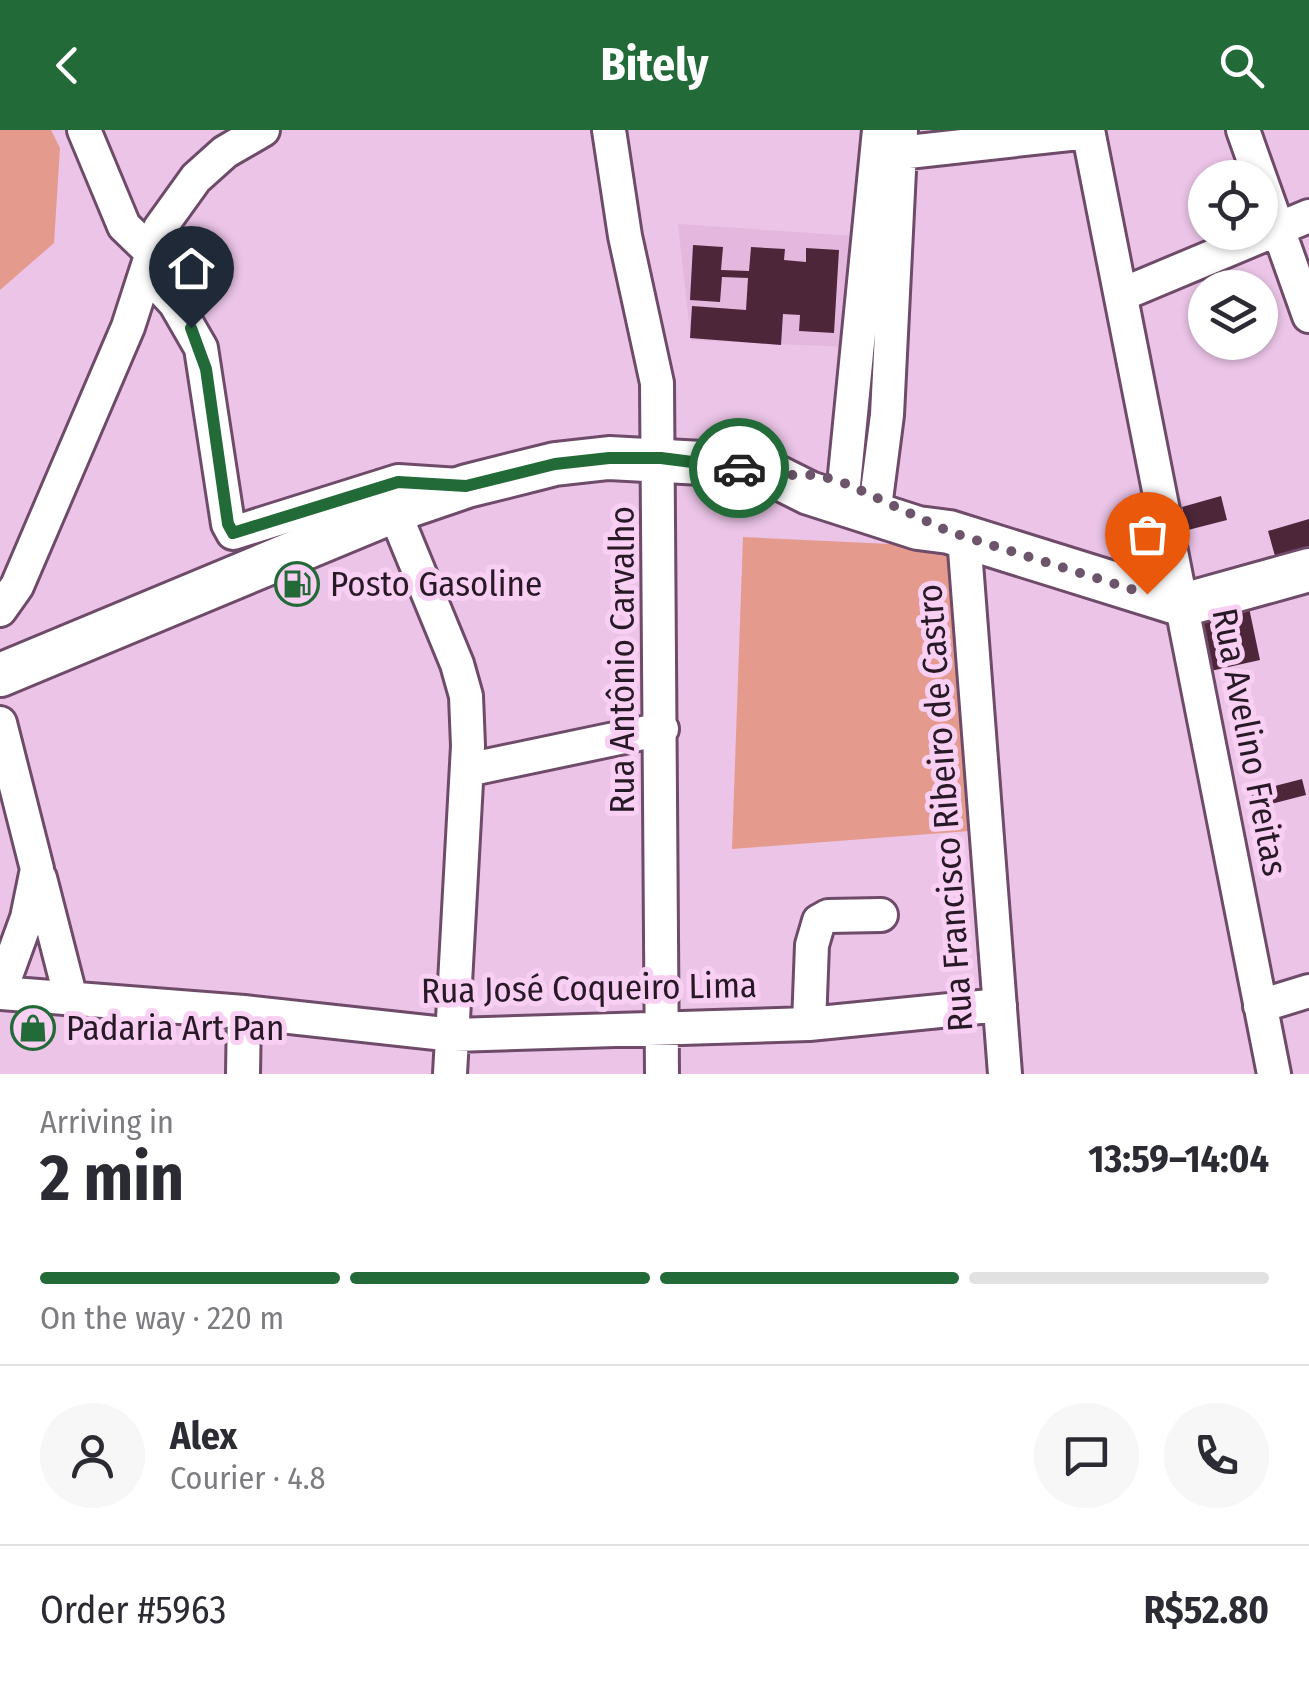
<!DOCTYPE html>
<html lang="en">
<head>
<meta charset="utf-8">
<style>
	body { margin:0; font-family:"Fira Sans Condensed",sans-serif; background:#f7f7f7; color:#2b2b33; height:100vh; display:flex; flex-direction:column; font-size:38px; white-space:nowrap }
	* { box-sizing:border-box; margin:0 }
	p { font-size:32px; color:#7c7c81 }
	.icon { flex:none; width:55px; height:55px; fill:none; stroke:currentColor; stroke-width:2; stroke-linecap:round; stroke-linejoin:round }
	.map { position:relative; height:944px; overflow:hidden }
	.panel { display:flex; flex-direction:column; background:#fff; flex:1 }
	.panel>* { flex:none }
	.tools { position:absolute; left:1188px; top:30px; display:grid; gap:20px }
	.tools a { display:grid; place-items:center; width:90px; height:90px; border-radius:50%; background:#fff; box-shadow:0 2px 8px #0004; font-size:50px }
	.pin { position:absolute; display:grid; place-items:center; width:85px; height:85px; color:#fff; margin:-102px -42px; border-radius:50% 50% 50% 0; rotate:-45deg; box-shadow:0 0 10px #0007 }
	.pin .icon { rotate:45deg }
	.courier { position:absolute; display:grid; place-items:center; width:100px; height:100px; margin:-50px; border:8px solid #226b38; border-radius:50%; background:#fff; color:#222; box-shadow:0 2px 12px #0007 }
	.headline em { font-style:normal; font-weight:700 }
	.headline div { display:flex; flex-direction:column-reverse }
	.headline { display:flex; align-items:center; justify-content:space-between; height:170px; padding:0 40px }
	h1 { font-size:65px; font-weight:700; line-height:75px }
	.bar { display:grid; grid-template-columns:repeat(4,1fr); gap:15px 10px; align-content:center; height:120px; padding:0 40px }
	.bar i { height:12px; border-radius:8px; background:#e1e1e2 }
	.bar .current { background:#226b38 }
	.bar p { grid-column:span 4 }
	.line { display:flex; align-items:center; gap:25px; padding:0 40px; border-top:2px solid #e1e1e2 }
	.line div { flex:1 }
	.round { display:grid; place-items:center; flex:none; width:105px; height:105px; border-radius:52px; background:#f7f7f7 }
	header { display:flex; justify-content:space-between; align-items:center; height:130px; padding:0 40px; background:#226b38; color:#fff; font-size:45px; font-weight:700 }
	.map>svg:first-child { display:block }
	.built { fill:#e4b7df }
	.green { fill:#e49a8d }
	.building { fill:#4e263a }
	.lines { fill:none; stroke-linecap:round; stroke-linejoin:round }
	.minor-casing { stroke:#6d4b69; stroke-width:38 }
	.major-casing { stroke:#6d4b69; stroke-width:48 }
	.minor { stroke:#fff; stroke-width:32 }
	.major { stroke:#fff; stroke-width:42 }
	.done { stroke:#6c556a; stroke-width:10; stroke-dasharray:0 18 }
	.route { stroke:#226b38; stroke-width:12 }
	.labels { text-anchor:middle; stroke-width:10; stroke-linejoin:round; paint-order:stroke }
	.poi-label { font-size:35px; fill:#271926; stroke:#f9d0f4; text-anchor:start }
	.street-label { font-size:35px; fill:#271926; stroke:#f9d0f4 }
</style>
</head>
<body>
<header><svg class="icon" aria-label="back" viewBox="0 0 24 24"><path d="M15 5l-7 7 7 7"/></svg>Bitely<svg class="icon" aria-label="search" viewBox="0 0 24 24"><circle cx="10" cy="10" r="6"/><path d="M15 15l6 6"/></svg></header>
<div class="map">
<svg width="1309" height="944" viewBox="0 0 1309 944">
	<rect width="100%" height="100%" fill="#ebc4e7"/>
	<!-- built -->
	<path class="built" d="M 678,94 L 855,106 L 848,217 L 691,210 Z"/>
	<!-- green -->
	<path class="green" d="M 0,0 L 51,0 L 60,18 L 54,113 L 0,160 Z
		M 743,407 L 954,417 L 969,701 L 732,719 Z"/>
	<!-- building -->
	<path class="building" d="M 693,115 L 723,117 L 721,140 L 749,141 L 751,117 L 785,119 L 784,130 L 806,132 L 806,118 L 839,120 L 834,203 L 799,201 L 800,185 L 783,184 L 781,215 L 690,208 L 692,176 L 746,180 L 748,148 L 722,147 L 720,172 L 690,170 Z
		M 1221,366 L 1227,390 L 1188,400 L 1182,377 Z
		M 1309,389 L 1309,416 L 1275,426 L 1268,401 Z
		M 1248,473 L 1260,530 L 1206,542 L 1193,486 Z
		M 1302,649 L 1306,665 L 1255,678 L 1251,662 Z"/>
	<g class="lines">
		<!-- minor casing -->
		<g class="minor-casing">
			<path id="minor" d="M 84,0 L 124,96 L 153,124
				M 609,0 L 625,106 L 657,253 L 662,944
				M 1088,0 L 1274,944
				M 1243,0 L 1309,186
				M 899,23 L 1088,2
				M 148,144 L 175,173 L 201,218 L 228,394 L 233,403 L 398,351 L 459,355
				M 1123,164 L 1309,86
				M 842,375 L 879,0
				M 394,381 L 457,534 L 466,566 L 468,616 L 450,944
				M 874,385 L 887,285 L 901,0
				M 964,407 L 1005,944
				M 0,480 L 17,456 L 128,197 L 160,98 L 196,48 L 225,22 L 263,0
				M 0,593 L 37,739 L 27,788 L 0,862
				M 467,640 L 662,599
				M 40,748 L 71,869
				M 0,863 L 244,882 L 454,905 L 809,894 L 1000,875
				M 1260,876 L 1309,861
				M 809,894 L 812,815 L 819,791 L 828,786 L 881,785
				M 243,944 L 244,882"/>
		</g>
		<!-- major casing -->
		<g class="major-casing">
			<path id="major" d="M 0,545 L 394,381 L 467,356 L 555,334 L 609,328 L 721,334 L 773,345 L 809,363 L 918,398 L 949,402 L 1183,475 L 1309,440"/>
		</g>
		<!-- minor -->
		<use href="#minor" class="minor"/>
		<!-- major -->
		<use href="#major" class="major"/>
	</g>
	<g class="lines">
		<!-- done -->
		<path class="done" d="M 739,338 L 773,345 L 818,345 L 847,354 L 950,402 L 1147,464"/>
		<!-- route -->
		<path class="route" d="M 191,198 L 206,239 L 228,394 L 233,403 L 398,352 L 466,356 L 555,334 L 609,328 L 661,328 L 739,338"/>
	</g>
	<!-- icons -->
	<defs>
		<g id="fuel-ring" transform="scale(2.25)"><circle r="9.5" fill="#f9d0f4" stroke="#226b38" stroke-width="1.5"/><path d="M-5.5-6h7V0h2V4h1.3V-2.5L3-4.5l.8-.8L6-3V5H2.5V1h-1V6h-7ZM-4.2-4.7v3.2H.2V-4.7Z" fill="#226b38"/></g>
		<g id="shop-ring" transform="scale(2.25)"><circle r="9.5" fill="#f9d0f4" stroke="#226b38" stroke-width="1.5"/><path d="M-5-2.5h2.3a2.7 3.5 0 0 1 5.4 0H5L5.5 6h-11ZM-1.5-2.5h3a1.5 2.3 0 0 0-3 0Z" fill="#226b38"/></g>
	</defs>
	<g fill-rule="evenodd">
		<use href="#fuel-ring" x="297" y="454"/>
		<use href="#shop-ring" x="33" y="898"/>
	</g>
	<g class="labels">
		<!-- poi labels -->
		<g class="poi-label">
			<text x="330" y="466">Posto Gasoline</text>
			<text x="66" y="910">Padaria Art Pan</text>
		</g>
		<!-- street labels -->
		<g class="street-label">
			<text transform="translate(622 530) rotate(-90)" y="12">Rua Antônio Carvalho</text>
			<text transform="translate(1250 612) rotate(79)" y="12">Rua Avelino Freitas</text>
			<text transform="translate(945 678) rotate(-94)" y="12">Rua Francisco Ribeiro de Castro</text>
			<text transform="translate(589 858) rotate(-1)" y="12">Rua José Coqueiro Lima</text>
		</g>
	</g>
</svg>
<div class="tools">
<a><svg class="icon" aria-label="locate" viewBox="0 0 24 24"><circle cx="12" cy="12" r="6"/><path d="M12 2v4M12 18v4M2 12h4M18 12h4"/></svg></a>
<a><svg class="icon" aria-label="layers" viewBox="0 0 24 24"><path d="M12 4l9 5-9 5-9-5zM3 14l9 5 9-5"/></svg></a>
</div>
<div class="pin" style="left:1147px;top:464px;background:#ea580c"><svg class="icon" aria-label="bag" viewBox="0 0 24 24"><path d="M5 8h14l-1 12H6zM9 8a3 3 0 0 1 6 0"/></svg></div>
<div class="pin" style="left:191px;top:198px;background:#1f2937"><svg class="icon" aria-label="home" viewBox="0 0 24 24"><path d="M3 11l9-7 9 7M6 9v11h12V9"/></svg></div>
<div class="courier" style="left:739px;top:338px"><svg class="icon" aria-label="car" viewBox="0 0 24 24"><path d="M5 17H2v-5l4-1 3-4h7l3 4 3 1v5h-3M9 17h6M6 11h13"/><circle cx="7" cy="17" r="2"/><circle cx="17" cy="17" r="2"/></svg></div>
</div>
<section class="panel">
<div class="headline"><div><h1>2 min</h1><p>Arriving in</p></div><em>13:59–14:04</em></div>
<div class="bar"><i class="current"></i><i class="current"></i><i class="current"></i><i></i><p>On the way · 220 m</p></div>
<div class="line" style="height:180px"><a class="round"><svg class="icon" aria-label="person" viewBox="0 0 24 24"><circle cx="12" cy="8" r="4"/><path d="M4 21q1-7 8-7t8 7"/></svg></a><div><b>Alex</b><p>Courier · 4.8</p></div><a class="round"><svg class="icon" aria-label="chat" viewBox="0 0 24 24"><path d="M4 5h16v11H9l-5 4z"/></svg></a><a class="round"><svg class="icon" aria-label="phone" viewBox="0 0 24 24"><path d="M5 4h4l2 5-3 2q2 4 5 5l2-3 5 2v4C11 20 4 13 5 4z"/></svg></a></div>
<div class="line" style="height:130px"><div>Order #5963</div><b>R$52.80</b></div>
</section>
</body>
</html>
